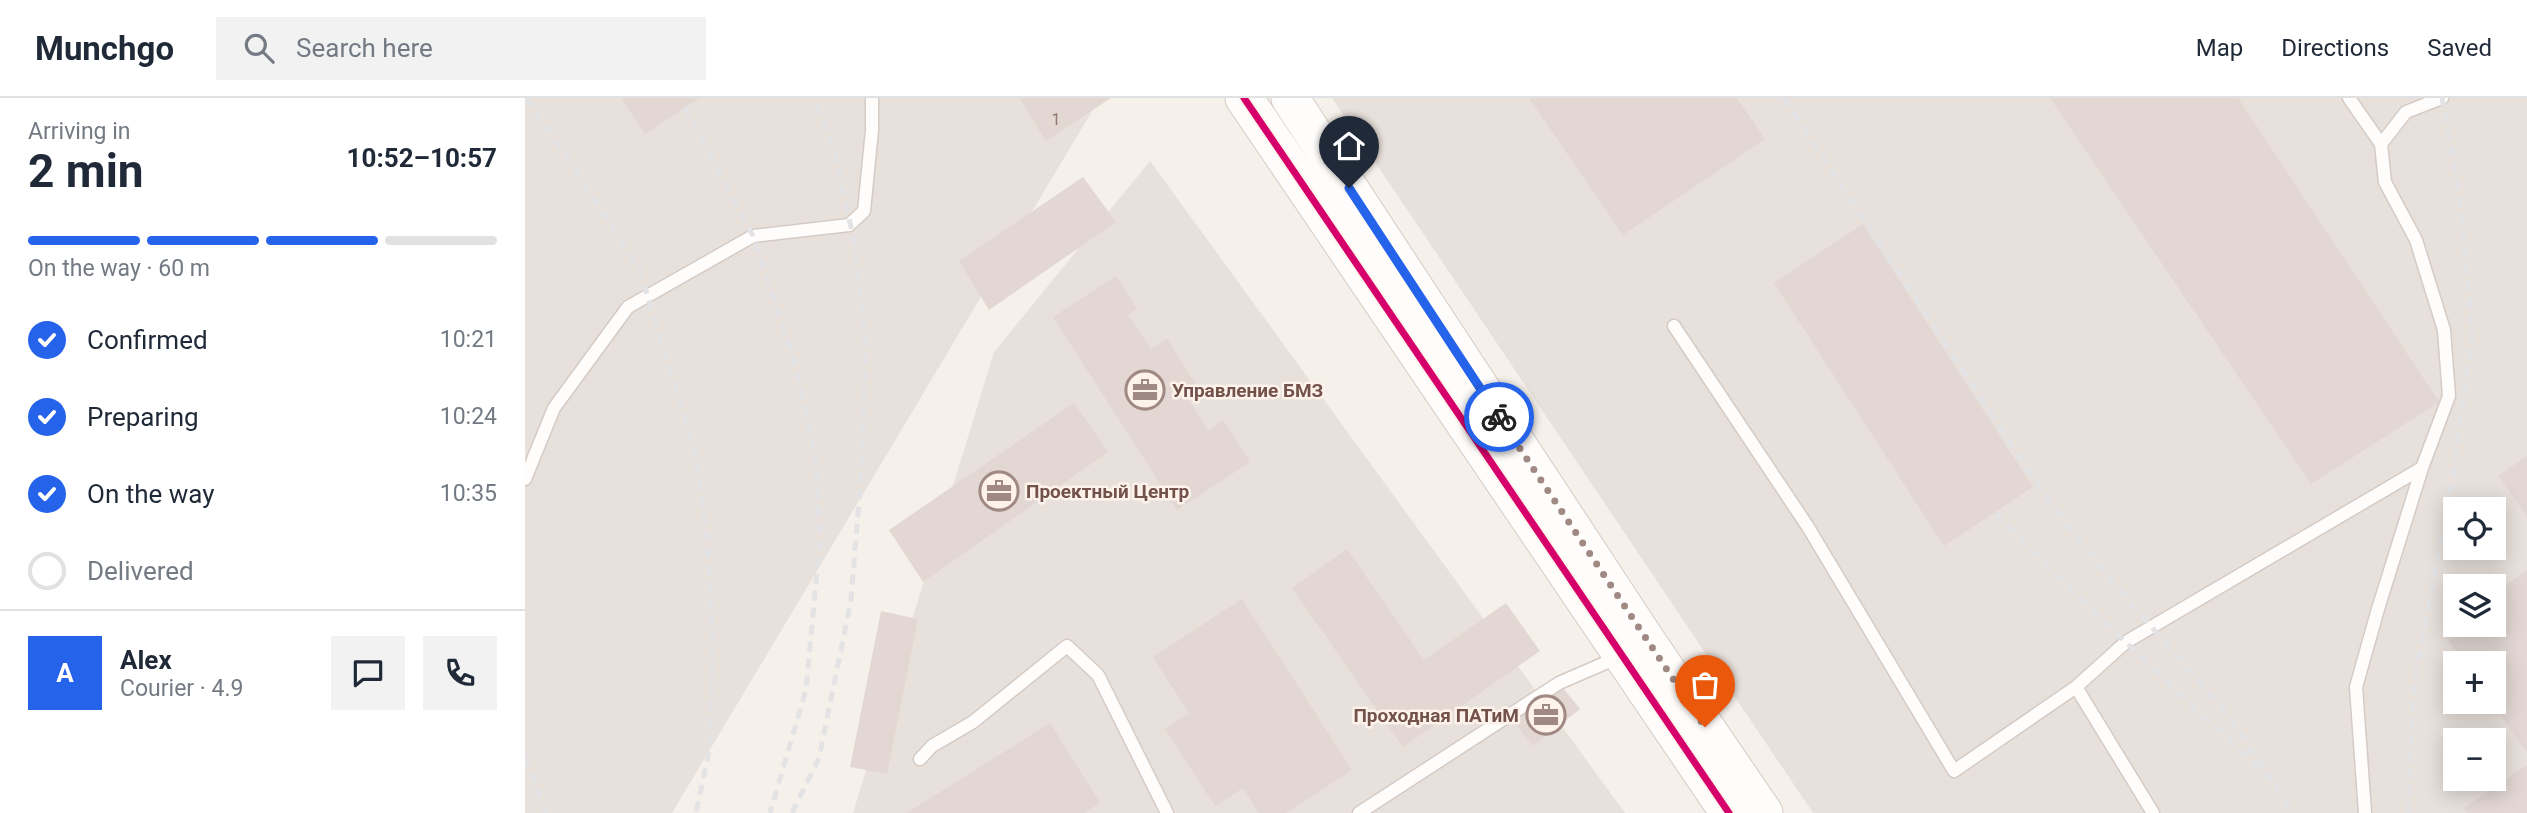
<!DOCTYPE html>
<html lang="en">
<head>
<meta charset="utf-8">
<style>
	body { margin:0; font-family:Roboto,sans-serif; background:#f2f2f3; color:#1f2937; height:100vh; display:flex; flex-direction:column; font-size:26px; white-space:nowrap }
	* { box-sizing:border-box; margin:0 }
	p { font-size:23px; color:#747a83 }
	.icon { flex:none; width:38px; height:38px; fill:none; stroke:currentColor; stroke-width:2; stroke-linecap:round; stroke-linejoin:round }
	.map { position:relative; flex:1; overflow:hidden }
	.panel { display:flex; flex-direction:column; background:#fff; width:525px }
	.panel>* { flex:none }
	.fabs { position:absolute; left:1918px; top:399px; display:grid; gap:14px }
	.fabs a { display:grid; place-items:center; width:63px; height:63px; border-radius:0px; background:#fff; box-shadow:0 4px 18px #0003; font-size:35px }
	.pin { position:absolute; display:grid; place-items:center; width:60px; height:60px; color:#fff; margin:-72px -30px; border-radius:50% 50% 50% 0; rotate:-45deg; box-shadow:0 0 7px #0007 }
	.pin .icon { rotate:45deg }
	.courier { position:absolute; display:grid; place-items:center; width:70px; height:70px; margin:-35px; border:5px solid #2563eb; border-radius:50%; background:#fff; color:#222; box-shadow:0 2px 9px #0007 }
	.overview em { font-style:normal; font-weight:700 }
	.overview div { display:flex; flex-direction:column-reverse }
	.overview { display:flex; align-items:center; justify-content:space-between; height:119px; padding:0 28px }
	h1 { font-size:46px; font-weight:700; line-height:52px }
	.bar { display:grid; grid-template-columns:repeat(4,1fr); gap:10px 7px; align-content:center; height:84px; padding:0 28px }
	.bar i { height:9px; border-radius:5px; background:#e0e1e3 }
	.bar .on { background:#2563eb }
	.bar p { grid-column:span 4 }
	.line { display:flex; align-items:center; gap:18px; padding:0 28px; border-top:2px solid #e0e1e3 }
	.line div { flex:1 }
	.round { display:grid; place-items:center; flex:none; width:74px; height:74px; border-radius:0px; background:#f2f2f3 }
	ol { padding:0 28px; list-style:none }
	li { display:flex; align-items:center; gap:21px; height:77px }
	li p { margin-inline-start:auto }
	li .icon { padding:7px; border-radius:50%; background:#2563eb; color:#fff; stroke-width:4 }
	li:last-child { color:#747a83 }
	li i { width:38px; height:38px; border:4px solid #e0e1e3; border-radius:50% }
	header { display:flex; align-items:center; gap:42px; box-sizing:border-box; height:98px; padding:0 35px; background:#fff; border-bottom:2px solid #e0e1e3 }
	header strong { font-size:33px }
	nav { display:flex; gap:38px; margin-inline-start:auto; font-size:24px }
	.search { width:490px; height:63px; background:#f2f2f3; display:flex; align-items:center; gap:18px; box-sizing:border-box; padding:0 24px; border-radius:0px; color:#747a83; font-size:26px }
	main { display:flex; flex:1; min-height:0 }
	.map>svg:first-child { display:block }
	.industrial { fill:#e8e0db; fill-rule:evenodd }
	.building { fill:#e2d7d2 }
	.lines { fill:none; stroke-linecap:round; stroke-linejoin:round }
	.lane-casing { stroke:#d4cbc7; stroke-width:15 }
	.secondary-casing { stroke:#d5cbc6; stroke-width:39 }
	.lane { stroke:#fefdfc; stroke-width:12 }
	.secondary { stroke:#fefdfc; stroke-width:37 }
	.rail { stroke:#e3e2e4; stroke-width:5; stroke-dasharray:10 7; stroke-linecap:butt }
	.cycleway-casing { stroke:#fef3eb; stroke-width:11 }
	.cycleway { stroke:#d6006c; stroke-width:7 }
	.done { stroke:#a18983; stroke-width:7; stroke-dasharray:0 12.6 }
	.route { stroke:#2563eb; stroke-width:9 }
	.labels { text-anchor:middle; stroke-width:5; stroke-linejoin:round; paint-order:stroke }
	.number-label { font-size:16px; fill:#90766f }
	.poi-label { font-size:19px; font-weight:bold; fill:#73524b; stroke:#fef3eb; text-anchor:start }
</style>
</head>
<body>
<header>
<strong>Munchgo</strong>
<div class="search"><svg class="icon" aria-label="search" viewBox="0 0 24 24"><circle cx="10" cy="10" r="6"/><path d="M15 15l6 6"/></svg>Search here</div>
<nav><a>Map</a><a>Directions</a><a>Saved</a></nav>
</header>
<main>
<section class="panel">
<div class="overview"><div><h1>2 min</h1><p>Arriving in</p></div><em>10:52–10:57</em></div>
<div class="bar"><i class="on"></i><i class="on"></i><i class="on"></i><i></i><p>On the way · 60 m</p></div>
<ol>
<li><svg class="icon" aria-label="check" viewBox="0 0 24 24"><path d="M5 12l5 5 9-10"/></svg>Confirmed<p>10:21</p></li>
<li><svg class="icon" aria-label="check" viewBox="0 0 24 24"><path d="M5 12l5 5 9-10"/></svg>Preparing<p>10:24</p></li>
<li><svg class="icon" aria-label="check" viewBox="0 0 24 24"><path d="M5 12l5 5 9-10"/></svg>On the way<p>10:35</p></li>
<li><i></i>Delivered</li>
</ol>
<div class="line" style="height:126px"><b class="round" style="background:#2563eb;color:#fff">A</b><div><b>Alex</b><p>Courier · 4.9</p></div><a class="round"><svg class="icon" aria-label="chat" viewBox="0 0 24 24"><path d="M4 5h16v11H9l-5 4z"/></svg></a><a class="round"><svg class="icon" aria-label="phone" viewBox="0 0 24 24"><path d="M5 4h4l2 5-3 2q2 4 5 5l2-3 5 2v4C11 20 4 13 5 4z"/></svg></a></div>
</section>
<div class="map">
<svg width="2002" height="715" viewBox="0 0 2002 715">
	<rect width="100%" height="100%" fill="#f6f0ea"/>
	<!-- industrial -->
	<path class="industrial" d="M 0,0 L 575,0 L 147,715 L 0,715 Z
		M 807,0 L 2002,0 L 2002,715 L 1288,715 ZM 1930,411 L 1969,411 L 1969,450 L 1930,450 ZM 1930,488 L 1969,488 L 1969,527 L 1930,527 ZM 1930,565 L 1969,565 L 1969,604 L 1930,604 ZM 1930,642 L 1969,642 L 1969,681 L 1930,681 Z
		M 625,63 L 1100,715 L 328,715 L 469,254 Z"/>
	<!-- building -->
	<path class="building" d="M 96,0 L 174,0 L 120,36 Z
		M 494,0 L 586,0 L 521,43 Z
		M 1004,0 L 1212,0 L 1240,41 L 1098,137 Z
		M 1525,0 L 1713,0 L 1914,304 L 1786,386 Z
		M 558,79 L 591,124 L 464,212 L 434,163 Z
		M 1338,126 L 1508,389 L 1419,448 L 1249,185 Z
		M 591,178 L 612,211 L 603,217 L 626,251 L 642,241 L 672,288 L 660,296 L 683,333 L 698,322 L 725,364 L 652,412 L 528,219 Z
		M 549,305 L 583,354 L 398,484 L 364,432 Z
		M 2002,358 L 2002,418 L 1973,378 Z
		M 822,451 L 899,562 L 981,505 L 1015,553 L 878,649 L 767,490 Z
		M 2002,472 L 2002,654 L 1966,604 L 1969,604 L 1969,565 L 1939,565 L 1917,533 L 1930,524 L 1930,527 L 1969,527 L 1969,496 Z
		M 717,501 L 827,672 L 761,715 L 734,715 L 718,690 L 690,708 L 640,631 L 664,615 L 628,559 Z
		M 356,513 L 393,521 L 362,676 L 325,669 Z
		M 1034,585 L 1055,611 L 1008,648 L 988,622 Z
		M 525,625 L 575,705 L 559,715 L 382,715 Z
		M 2002,667 L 2002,715 L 1942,715 L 1939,710 Z"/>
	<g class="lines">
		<!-- lane casing -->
		<g class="lane-casing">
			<path id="lane" d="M 1824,0 L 1856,46
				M 1149,228 L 1283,429 L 1429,673 L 1551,589 L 1628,715
				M 0,381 L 29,310 L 103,209 L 228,138 L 324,127 L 339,113 L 347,32 L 347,0
				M 1551,589 L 1601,544 L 1897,370
				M 395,661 L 407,648 L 448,624 L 542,548 L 573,577 L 642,715
				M 834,715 L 1034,585 L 1094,559
				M 1840,715 L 1831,589 L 1853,511 L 1897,370 L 1924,298 L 1919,232 L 1891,142 L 1860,84 L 1856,46 L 1881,14 L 1917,0"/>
		</g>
		<!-- secondary casing -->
		<g class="secondary-casing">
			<path id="secondary" d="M 719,0 L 1204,715
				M 765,0 L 1121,542 L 1239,715"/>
		</g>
		<!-- lane -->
		<use href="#lane" class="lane"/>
		<!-- secondary -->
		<use href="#secondary" class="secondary"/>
		<!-- rail -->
		<path class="rail" d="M 1,0 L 42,59 L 115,173 L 170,354 L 182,436 L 188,546 L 184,653 L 171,715
			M 1259,0 L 1525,405 L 1592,489 L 1704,618 L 1747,683
			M 160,9 L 228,138 L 270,265 L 291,361 L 295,441 L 281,592 L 245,715
			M 1470,415 L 1527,474 L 1747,683 L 1767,715
			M 0,659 L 21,715
			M 267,715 L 294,660 L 326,502 L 336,378 L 341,249 L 329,143 L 311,60 L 290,0
			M 1883,715 L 1889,584 L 1927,386 L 1947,236 L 1935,100 L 1917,0"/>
		<!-- cycleway casing -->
		<g class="cycleway-casing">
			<path id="cycleway" d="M 719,0 L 1204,715"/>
		</g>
		<!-- cycleway -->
		<use href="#cycleway" class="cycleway"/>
	</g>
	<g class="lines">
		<!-- done -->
		<path class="done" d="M 974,319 L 1180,629"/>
		<!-- route -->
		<path class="route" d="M 824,90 L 974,319"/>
	</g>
	<!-- icons -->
	<defs>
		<g id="office-ring" transform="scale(2.0125)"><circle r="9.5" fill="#fef3eb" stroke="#a18983" stroke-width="1.5"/><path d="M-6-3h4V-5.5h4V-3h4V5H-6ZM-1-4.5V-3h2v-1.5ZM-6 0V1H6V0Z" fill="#a18983"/></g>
	</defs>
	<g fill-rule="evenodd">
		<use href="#office-ring" x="620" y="292"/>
		<use href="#office-ring" x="474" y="393"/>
		<use href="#office-ring" x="1021" y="617"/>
	</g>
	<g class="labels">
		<!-- number labels -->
		<g class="number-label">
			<text x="531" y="27">1</text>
		</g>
		<!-- poi labels -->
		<g class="poi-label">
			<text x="647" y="299">Управление БМЗ</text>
			<text x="501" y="400">Проектный Центр</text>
			<text x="994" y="624" text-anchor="end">Проходная ПАТиМ</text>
		</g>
	</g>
</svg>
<div class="fabs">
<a><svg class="icon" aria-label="locate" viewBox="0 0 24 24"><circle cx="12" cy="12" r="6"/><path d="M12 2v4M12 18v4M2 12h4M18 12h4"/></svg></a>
<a><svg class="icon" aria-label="layers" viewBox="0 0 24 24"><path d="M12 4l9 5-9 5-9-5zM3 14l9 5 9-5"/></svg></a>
<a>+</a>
<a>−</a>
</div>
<div class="pin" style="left:1180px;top:629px;background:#ea580c"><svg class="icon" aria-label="bag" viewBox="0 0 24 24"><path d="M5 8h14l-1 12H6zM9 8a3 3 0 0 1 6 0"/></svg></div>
<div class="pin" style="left:824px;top:90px;background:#1f2937"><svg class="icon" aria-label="home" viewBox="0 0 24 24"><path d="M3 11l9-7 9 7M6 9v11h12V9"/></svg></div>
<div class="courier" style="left:974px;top:319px"><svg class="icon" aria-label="bike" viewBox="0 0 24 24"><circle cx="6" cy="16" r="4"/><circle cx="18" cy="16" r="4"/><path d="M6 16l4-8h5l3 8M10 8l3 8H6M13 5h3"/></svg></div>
</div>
</main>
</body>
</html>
